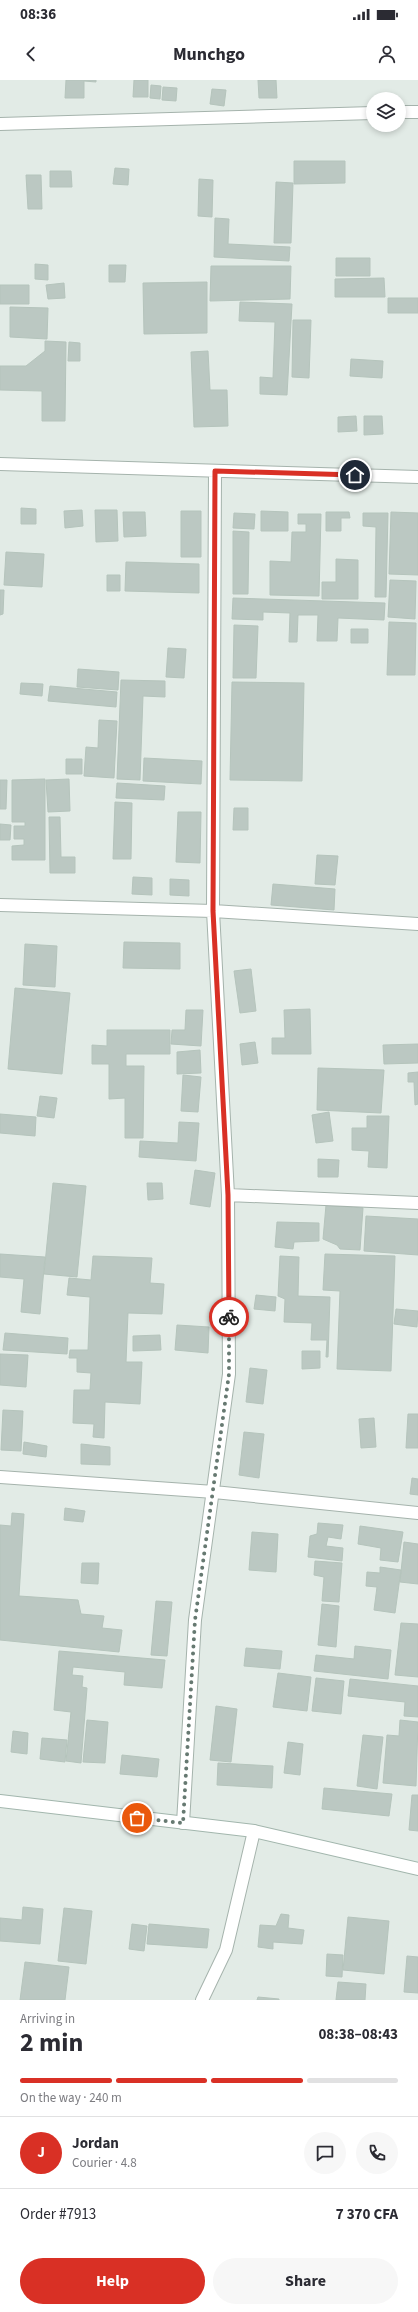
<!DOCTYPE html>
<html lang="en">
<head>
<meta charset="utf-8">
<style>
	body { margin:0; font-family:"Source Sans 3",sans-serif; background:#f7f7f7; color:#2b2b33; height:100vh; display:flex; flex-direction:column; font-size:15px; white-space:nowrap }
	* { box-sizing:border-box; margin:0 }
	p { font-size:13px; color:#7c7c81 }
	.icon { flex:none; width:22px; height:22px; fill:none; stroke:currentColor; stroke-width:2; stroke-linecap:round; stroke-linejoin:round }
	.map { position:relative; height:1920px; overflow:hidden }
	.details { display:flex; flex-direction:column; background:#fff; flex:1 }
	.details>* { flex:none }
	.fabs { position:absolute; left:366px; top:12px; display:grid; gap:8px }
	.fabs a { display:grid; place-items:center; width:40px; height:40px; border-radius:50%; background:#fff; box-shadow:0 2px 6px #0003; font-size:20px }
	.pin { position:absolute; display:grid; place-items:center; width:34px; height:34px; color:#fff; margin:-17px; border:2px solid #fff; border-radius:50%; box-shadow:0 1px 4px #0007 }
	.courier { position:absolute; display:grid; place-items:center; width:40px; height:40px; margin:-20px; border:3px solid #d93025; border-radius:50%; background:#fff; color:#222; box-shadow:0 1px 5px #0007 }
	.overview em { font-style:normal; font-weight:700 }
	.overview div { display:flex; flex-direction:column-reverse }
	.overview { display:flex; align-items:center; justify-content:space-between; height:68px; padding:0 20px }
	h1 { font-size:26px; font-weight:700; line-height:30px }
	.bar { display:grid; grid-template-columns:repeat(4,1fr); gap:6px 4px; align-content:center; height:48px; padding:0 20px }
	.bar i { height:5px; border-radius:3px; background:#e1e1e2 }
	.bar .current { background:#d93025 }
	.bar p { grid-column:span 4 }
	.line { display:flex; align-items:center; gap:10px; padding:0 20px; border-top:1px solid #e1e1e2 }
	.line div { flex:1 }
	.round { display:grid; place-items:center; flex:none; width:42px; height:42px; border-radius:21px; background:#f7f7f7 }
	.cta { display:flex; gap:8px; margin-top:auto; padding:8px 20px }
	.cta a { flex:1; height:46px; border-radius:24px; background:#d93025; color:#fff; font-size:16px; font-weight:700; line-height:46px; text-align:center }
	.cta a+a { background:#f7f7f7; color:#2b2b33 }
	.status { display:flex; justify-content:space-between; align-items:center; height:28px; padding:0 20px; background:#fff; direction:ltr }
	.status svg { height:11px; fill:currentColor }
	header { display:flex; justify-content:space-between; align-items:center; height:52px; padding:0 20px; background:#fff; font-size:18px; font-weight:700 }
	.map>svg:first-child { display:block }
	.building { fill:#bbc8c2; stroke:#b5c4bc }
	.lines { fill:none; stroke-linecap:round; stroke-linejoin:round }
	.street-casing { stroke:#a5b3ac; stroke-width:14 }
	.secondary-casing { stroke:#a2b6ad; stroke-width:14 }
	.street { stroke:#fff; stroke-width:12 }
	.secondary { stroke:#fff; stroke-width:12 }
	.done { stroke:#667971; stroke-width:4; stroke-dasharray:0 7.2 }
	.route { stroke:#d93025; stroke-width:5 }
</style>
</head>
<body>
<div class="status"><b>08:36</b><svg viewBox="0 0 49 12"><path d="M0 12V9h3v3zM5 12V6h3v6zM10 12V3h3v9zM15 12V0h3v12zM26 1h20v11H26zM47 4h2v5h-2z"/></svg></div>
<header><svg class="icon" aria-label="back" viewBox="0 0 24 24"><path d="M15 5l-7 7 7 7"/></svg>Munchgo<svg class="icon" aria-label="person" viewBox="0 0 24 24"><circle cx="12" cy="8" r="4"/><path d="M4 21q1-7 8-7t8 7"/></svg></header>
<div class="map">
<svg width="418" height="1920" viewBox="0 0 418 1920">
	<rect width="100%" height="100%" fill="#e2ebe6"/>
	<!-- building -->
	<path class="building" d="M 66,0 L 96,0 L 96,2 L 84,1 L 84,18 L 65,18 Z
		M 134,0 L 148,0 L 148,17 L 133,17 Z
		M 258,0 L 276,0 L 277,18 L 259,18 Z
		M 151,5 L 161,6 L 160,19 L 150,18 Z
		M 163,7 L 177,8 L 176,21 L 162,20 Z
		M 212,9 L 226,10 L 224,26 L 210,24 Z
		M 294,81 L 345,81 L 345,103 L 294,104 Z
		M 115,88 L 129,89 L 128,105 L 113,104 Z
		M 50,91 L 71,91 L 72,107 L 50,107 Z
		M 26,95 L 41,95 L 42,129 L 28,129 Z
		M 199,99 L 213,100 L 212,137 L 198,136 Z
		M 276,102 L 293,103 L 291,163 L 274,163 Z
		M 215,138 L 229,139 L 228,164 L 290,167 L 289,181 L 214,177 Z
		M 336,178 L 370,178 L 370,196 L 336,196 Z
		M 35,184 L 48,185 L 48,200 L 35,199 Z
		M 109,185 L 126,185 L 125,202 L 109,202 Z
		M 211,186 L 291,186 L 290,219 L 210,221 Z
		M 384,198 L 385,217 L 335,217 L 335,199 Z
		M 207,202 L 207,253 L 144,254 L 143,203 Z
		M 64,203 L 65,218 L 48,219 L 46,205 Z
		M 0,205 L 29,205 L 29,224 L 0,224 Z
		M 388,218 L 418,218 L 418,233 L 388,233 Z
		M 240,222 L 292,224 L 287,315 L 260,314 L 260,297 L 273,298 L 275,242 L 239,241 Z
		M 10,227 L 48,228 L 47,259 L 10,257 Z
		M 293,240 L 311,240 L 309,298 L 292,297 Z
		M 45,261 L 66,262 L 65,341 L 42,341 L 42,311 L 0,310 L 0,286 L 26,286 L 45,271 Z
		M 69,262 L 80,263 L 80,281 L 68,281 Z
		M 208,271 L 210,310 L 227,310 L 228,346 L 194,347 L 191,272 Z
		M 351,279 L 383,281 L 382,298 L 350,296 Z
		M 356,336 L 357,351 L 338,352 L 338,337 Z
		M 364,336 L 382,336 L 383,354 L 364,355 Z
		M 21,428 L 36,429 L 36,444 L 21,444 Z
		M 82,430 L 83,446 L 65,448 L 64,431 Z
		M 95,430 L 117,430 L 118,461 L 96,462 Z
		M 181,431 L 201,431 L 201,477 L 181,477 Z
		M 261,431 L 288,432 L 288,451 L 261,451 Z
		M 123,432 L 145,432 L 146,456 L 124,457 Z
		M 326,432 L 349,432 L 350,438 L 341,438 L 341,451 L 326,451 Z
		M 391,432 L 418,433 L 418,495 L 389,494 Z
		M 234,433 L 255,434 L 254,449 L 233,448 Z
		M 363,433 L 388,433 L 386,517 L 375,517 L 376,447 L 363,446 Z
		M 298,434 L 321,434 L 319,516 L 270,515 L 270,481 L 291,482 L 292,452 L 306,452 L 306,444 L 298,444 Z
		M 233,451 L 249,452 L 248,514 L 233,514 Z
		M 6,472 L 44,474 L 42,507 L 4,505 Z
		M 336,479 L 358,480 L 358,519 L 322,519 L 322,502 L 336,502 Z
		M 126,482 L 199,484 L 199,513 L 125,511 Z
		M 107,495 L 120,495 L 120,511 L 107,511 Z
		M 390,500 L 416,501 L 415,539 L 388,537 Z
		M 0,510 L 4,510 L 3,534 L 0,535 Z
		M 233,518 L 385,523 L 384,540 L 338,538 L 337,561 L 317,561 L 318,535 L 298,535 L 297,562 L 289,562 L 290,533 L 263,532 L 263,540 L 232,539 Z
		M 389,542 L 416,543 L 415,595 L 387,595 Z
		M 234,545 L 258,546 L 256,598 L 233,598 Z
		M 351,549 L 368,549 L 368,563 L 351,563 Z
		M 168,568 L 186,569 L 184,598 L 166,597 Z
		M 78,589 L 119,592 L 118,610 L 77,607 Z
		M 121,600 L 165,601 L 165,617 L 143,616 L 140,700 L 117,699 Z
		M 232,602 L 304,603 L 302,701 L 230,700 Z
		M 21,603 L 43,604 L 42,616 L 20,614 Z
		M 50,606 L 117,612 L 116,627 L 48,621 Z
		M 99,640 L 117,641 L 114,698 L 84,696 L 86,667 L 98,668 Z
		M 144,678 L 202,681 L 201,704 L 143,701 Z
		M 66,679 L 82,679 L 82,694 L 66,694 Z
		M 45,699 L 45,780 L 12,780 L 12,766 L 24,765 L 24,759 L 14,759 L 14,746 L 25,746 L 25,742 L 12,742 L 12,700 Z
		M 69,699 L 70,731 L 48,732 L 46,700 Z
		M 0,700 L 7,700 L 6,729 L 0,729 Z
		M 117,703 L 165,706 L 164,720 L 116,718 Z
		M 115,722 L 132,723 L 131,779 L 113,779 Z
		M 234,728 L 248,728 L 248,750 L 233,750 Z
		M 178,732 L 201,732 L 200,783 L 176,782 Z
		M 49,737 L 60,737 L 61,777 L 75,777 L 75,793 L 50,793 Z
		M 0,744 L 11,745 L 10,760 L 0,760 Z
		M 317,775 L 338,776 L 335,805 L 315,804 Z
		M 133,797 L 152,798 L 152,815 L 132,814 Z
		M 170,799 L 189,800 L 189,816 L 170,815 Z
		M 273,804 L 335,809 L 334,830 L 271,825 Z
		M 124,862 L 180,863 L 180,889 L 123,888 Z
		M 25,864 L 57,866 L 55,907 L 23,905 Z
		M 251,889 L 256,931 L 240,933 L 234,891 Z
		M 15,908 L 70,913 L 62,994 L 8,989 Z
		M 310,929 L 311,974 L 272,974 L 272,958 L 285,958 L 284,930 Z
		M 186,930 L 203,930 L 201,966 L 171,964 L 172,950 L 185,950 Z
		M 107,950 L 170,950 L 170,974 L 126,974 L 126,986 L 144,986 L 143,1058 L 125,1058 L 125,1018 L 109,1019 L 109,984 L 92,984 L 92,965 L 107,966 Z
		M 255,962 L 258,983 L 242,985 L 240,964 Z
		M 418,964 L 418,983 L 384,984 L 383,965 Z
		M 200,970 L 201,993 L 177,994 L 177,972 Z
		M 318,988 L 384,990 L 381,1033 L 317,1030 Z
		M 418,992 L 418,1024 L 415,1025 L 414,1002 L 408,1002 L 408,993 Z
		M 183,995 L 201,997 L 198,1032 L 181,1031 Z
		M 40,1016 L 57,1018 L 54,1038 L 37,1036 Z
		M 329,1032 L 333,1061 L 316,1063 L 312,1035 Z
		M 0,1034 L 36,1037 L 35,1056 L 0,1053 Z
		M 367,1036 L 389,1036 L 387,1088 L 368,1087 L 369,1071 L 352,1070 L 352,1048 L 367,1048 Z
		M 179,1042 L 199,1043 L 196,1081 L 139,1077 L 140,1061 L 178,1063 Z
		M 318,1079 L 339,1080 L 338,1097 L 318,1097 Z
		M 195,1090 L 215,1093 L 210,1127 L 190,1124 Z
		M 53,1103 L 86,1106 L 77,1197 L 44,1194 Z
		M 147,1103 L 162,1103 L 163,1119 L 148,1120 Z
		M 326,1125 L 363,1128 L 360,1170 L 340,1169 L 337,1165 L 323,1159 Z
		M 366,1136 L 418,1139 L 418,1175 L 364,1171 Z
		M 277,1142 L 319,1143 L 319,1161 L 294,1162 L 293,1169 L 275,1167 Z
		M 0,1174 L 45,1177 L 40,1234 L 21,1232 L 24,1199 L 0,1197 Z
		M 325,1174 L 395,1176 L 391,1291 L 337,1289 L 340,1211 L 323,1210 Z
		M 93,1176 L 152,1178 L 150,1203 L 164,1204 L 162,1234 L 128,1233 L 126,1282 L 142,1282 L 140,1324 L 105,1322 L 104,1358 L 93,1357 L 94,1344 L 73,1343 L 74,1310 L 90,1310 L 91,1293 L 77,1292 L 77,1278 L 69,1278 L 70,1270 L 88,1270 L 90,1217 L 67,1215 L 69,1198 L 91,1200 Z
		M 280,1176 L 299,1177 L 298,1216 L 330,1217 L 328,1277 L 326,1277 L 327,1260 L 311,1260 L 312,1243 L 284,1242 L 285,1219 L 278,1216 Z
		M 256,1215 L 276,1217 L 275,1231 L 254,1229 Z
		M 396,1229 L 418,1231 L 417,1247 L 394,1244 Z
		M 177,1245 L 209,1247 L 208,1273 L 175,1270 Z
		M 5,1253 L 68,1258 L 67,1274 L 3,1270 Z
		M 160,1255 L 161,1270 L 133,1271 L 133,1256 Z
		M 302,1271 L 320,1271 L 320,1288 L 302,1289 Z
		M 0,1274 L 28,1275 L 26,1307 L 0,1305 Z
		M 250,1288 L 267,1290 L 263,1324 L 246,1322 Z
		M 3,1330 L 23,1331 L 21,1371 L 1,1370 Z
		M 408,1334 L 418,1334 L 418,1368 L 406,1368 Z
		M 374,1338 L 376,1367 L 361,1368 L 359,1339 Z
		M 244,1352 L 264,1354 L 259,1398 L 239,1395 Z
		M 24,1362 L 47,1366 L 46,1377 L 23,1374 Z
		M 81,1364 L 110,1367 L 110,1385 L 81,1384 Z
		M 412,1398 L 418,1399 L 418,1415 L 410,1414 Z
		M 65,1428 L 85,1431 L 83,1442 L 64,1440 Z
		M 12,1433 L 24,1434 L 19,1516 L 78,1520 L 81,1534 L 104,1536 L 102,1548 L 122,1550 L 119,1572 L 0,1560 L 0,1445 L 11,1446 Z
		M 318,1443 L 343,1445 L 341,1459 L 328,1457 L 326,1466 L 343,1468 L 342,1481 L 308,1477 L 310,1456 L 317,1454 Z
		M 360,1446 L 403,1452 L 398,1482 L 380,1480 L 381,1468 L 358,1464 Z
		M 252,1452 L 278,1454 L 276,1492 L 249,1490 Z
		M 404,1462 L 418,1464 L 418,1504 L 400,1502 Z
		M 315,1481 L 342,1483 L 339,1522 L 322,1521 L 324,1497 L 314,1495 Z
		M 82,1483 L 99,1483 L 98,1504 L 81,1503 Z
		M 380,1487 L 401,1490 L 395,1533 L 374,1530 L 377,1507 L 366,1506 L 367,1492 L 380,1493 Z
		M 156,1521 L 172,1522 L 167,1576 L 151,1575 Z
		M 322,1524 L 339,1526 L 336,1567 L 318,1565 Z
		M 401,1543 L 418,1544 L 418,1597 L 395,1595 Z
		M 355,1566 L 391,1570 L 388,1599 L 314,1591 L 316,1575 L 354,1579 Z
		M 246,1568 L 282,1571 L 280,1589 L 244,1586 Z
		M 59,1571 L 165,1580 L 162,1608 L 124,1605 L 125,1592 L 73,1587 L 72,1595 L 83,1596 L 82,1607 L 87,1608 L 81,1683 L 66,1681 L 71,1632 L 54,1630 Z
		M 278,1593 L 311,1597 L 307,1631 L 273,1627 Z
		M 316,1598 L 344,1601 L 341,1634 L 312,1631 Z
		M 350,1599 L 418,1606 L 418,1637 L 404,1636 L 405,1622 L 348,1616 Z
		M 216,1626 L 237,1629 L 231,1682 L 210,1680 Z
		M 87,1640 L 108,1642 L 105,1683 L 83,1682 Z
		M 400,1640 L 418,1642 L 416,1706 L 383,1703 L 387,1655 L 399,1656 Z
		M 13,1651 L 28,1653 L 27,1674 L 11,1672 Z
		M 363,1655 L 383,1657 L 377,1709 L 357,1706 Z
		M 42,1658 L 67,1660 L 65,1682 L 40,1679 Z
		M 288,1662 L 303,1664 L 300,1695 L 284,1693 Z
		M 122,1675 L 159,1679 L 157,1697 L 120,1694 Z
		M 218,1683 L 273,1686 L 272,1708 L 217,1705 Z
		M 324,1708 L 392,1714 L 389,1736 L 322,1729 Z
		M 412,1715 L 418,1715 L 418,1751 L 409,1750 Z
		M 23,1827 L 43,1829 L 40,1864 L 0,1861 L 0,1838 L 22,1840 Z
		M 64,1828 L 92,1831 L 86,1884 L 58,1881 Z
		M 281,1834 L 289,1835 L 288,1848 L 304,1850 L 302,1864 L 273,1862 L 273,1869 L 258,1867 L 260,1845 L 276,1846 Z
		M 348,1837 L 389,1841 L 384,1894 L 343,1890 Z
		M 132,1844 L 147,1846 L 144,1871 L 129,1869 Z
		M 149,1844 L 209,1849 L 207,1868 L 147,1864 Z
		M 327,1874 L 343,1875 L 342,1897 L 326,1896 Z
		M 407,1876 L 418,1877 L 418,1913 L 404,1912 Z
		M 25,1882 L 69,1887 L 65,1920 L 20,1920 Z
		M 338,1902 L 366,1904 L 365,1920 L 336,1920 Z
		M 258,1917 L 279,1919 L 279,1920 L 257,1920 Z"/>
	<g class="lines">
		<!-- street casing -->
		<g class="street-casing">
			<path id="street" d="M 399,32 L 418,32
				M 0,44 L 373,33
				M 0,384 L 418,397
				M 0,825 L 213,831 L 418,844
				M 228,1115 L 418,1123
				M 0,1397 L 214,1412 L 418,1433
				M 183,1743 L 195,1540 L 229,1294 L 228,1115 L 213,831 L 215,391
				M 202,1920 L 226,1870 L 254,1751"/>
		</g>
		<!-- secondary casing -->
		<g class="secondary-casing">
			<path id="secondary" d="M 0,1721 L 254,1751 L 418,1789"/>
		</g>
		<!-- street -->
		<use href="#street" class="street"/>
		<!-- secondary -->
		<use href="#secondary" class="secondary"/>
	</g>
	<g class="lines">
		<!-- done -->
		<path class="done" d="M 137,1738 L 183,1743 L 195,1540 L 229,1294 L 229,1237"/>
		<!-- route -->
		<path class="route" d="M 229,1237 L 228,1115 L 213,831 L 215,391 L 355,395"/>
	</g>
</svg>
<div class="fabs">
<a><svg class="icon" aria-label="layers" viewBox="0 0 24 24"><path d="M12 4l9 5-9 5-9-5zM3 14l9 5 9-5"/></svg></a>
</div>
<div class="pin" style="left:137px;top:1738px;background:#ea580c"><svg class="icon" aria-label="bag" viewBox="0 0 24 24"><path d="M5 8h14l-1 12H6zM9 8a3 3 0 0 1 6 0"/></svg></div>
<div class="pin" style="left:355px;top:395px;background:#1f2937"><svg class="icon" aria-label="home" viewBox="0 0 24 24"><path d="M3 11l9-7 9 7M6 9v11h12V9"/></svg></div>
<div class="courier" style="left:229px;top:1237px"><svg class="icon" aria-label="bike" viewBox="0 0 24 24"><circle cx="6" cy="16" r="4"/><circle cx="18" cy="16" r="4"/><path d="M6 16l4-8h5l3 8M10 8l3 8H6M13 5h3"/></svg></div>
</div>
<section class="details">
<div class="overview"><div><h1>2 min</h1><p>Arriving in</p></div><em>08:38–08:43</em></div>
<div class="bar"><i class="current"></i><i class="current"></i><i class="current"></i><i></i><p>On the way · 240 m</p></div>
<div class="line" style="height:72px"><b class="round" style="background:#d93025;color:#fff">J</b><div><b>Jordan</b><p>Courier · 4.8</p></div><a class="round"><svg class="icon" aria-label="chat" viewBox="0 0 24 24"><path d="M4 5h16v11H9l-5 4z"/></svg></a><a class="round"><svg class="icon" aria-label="phone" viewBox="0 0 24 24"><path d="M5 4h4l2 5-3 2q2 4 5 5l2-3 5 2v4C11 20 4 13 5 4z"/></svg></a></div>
<div class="line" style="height:52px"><div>Order #7913</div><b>7 370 CFA</b></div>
<div class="cta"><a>Help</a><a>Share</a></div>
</section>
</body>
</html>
